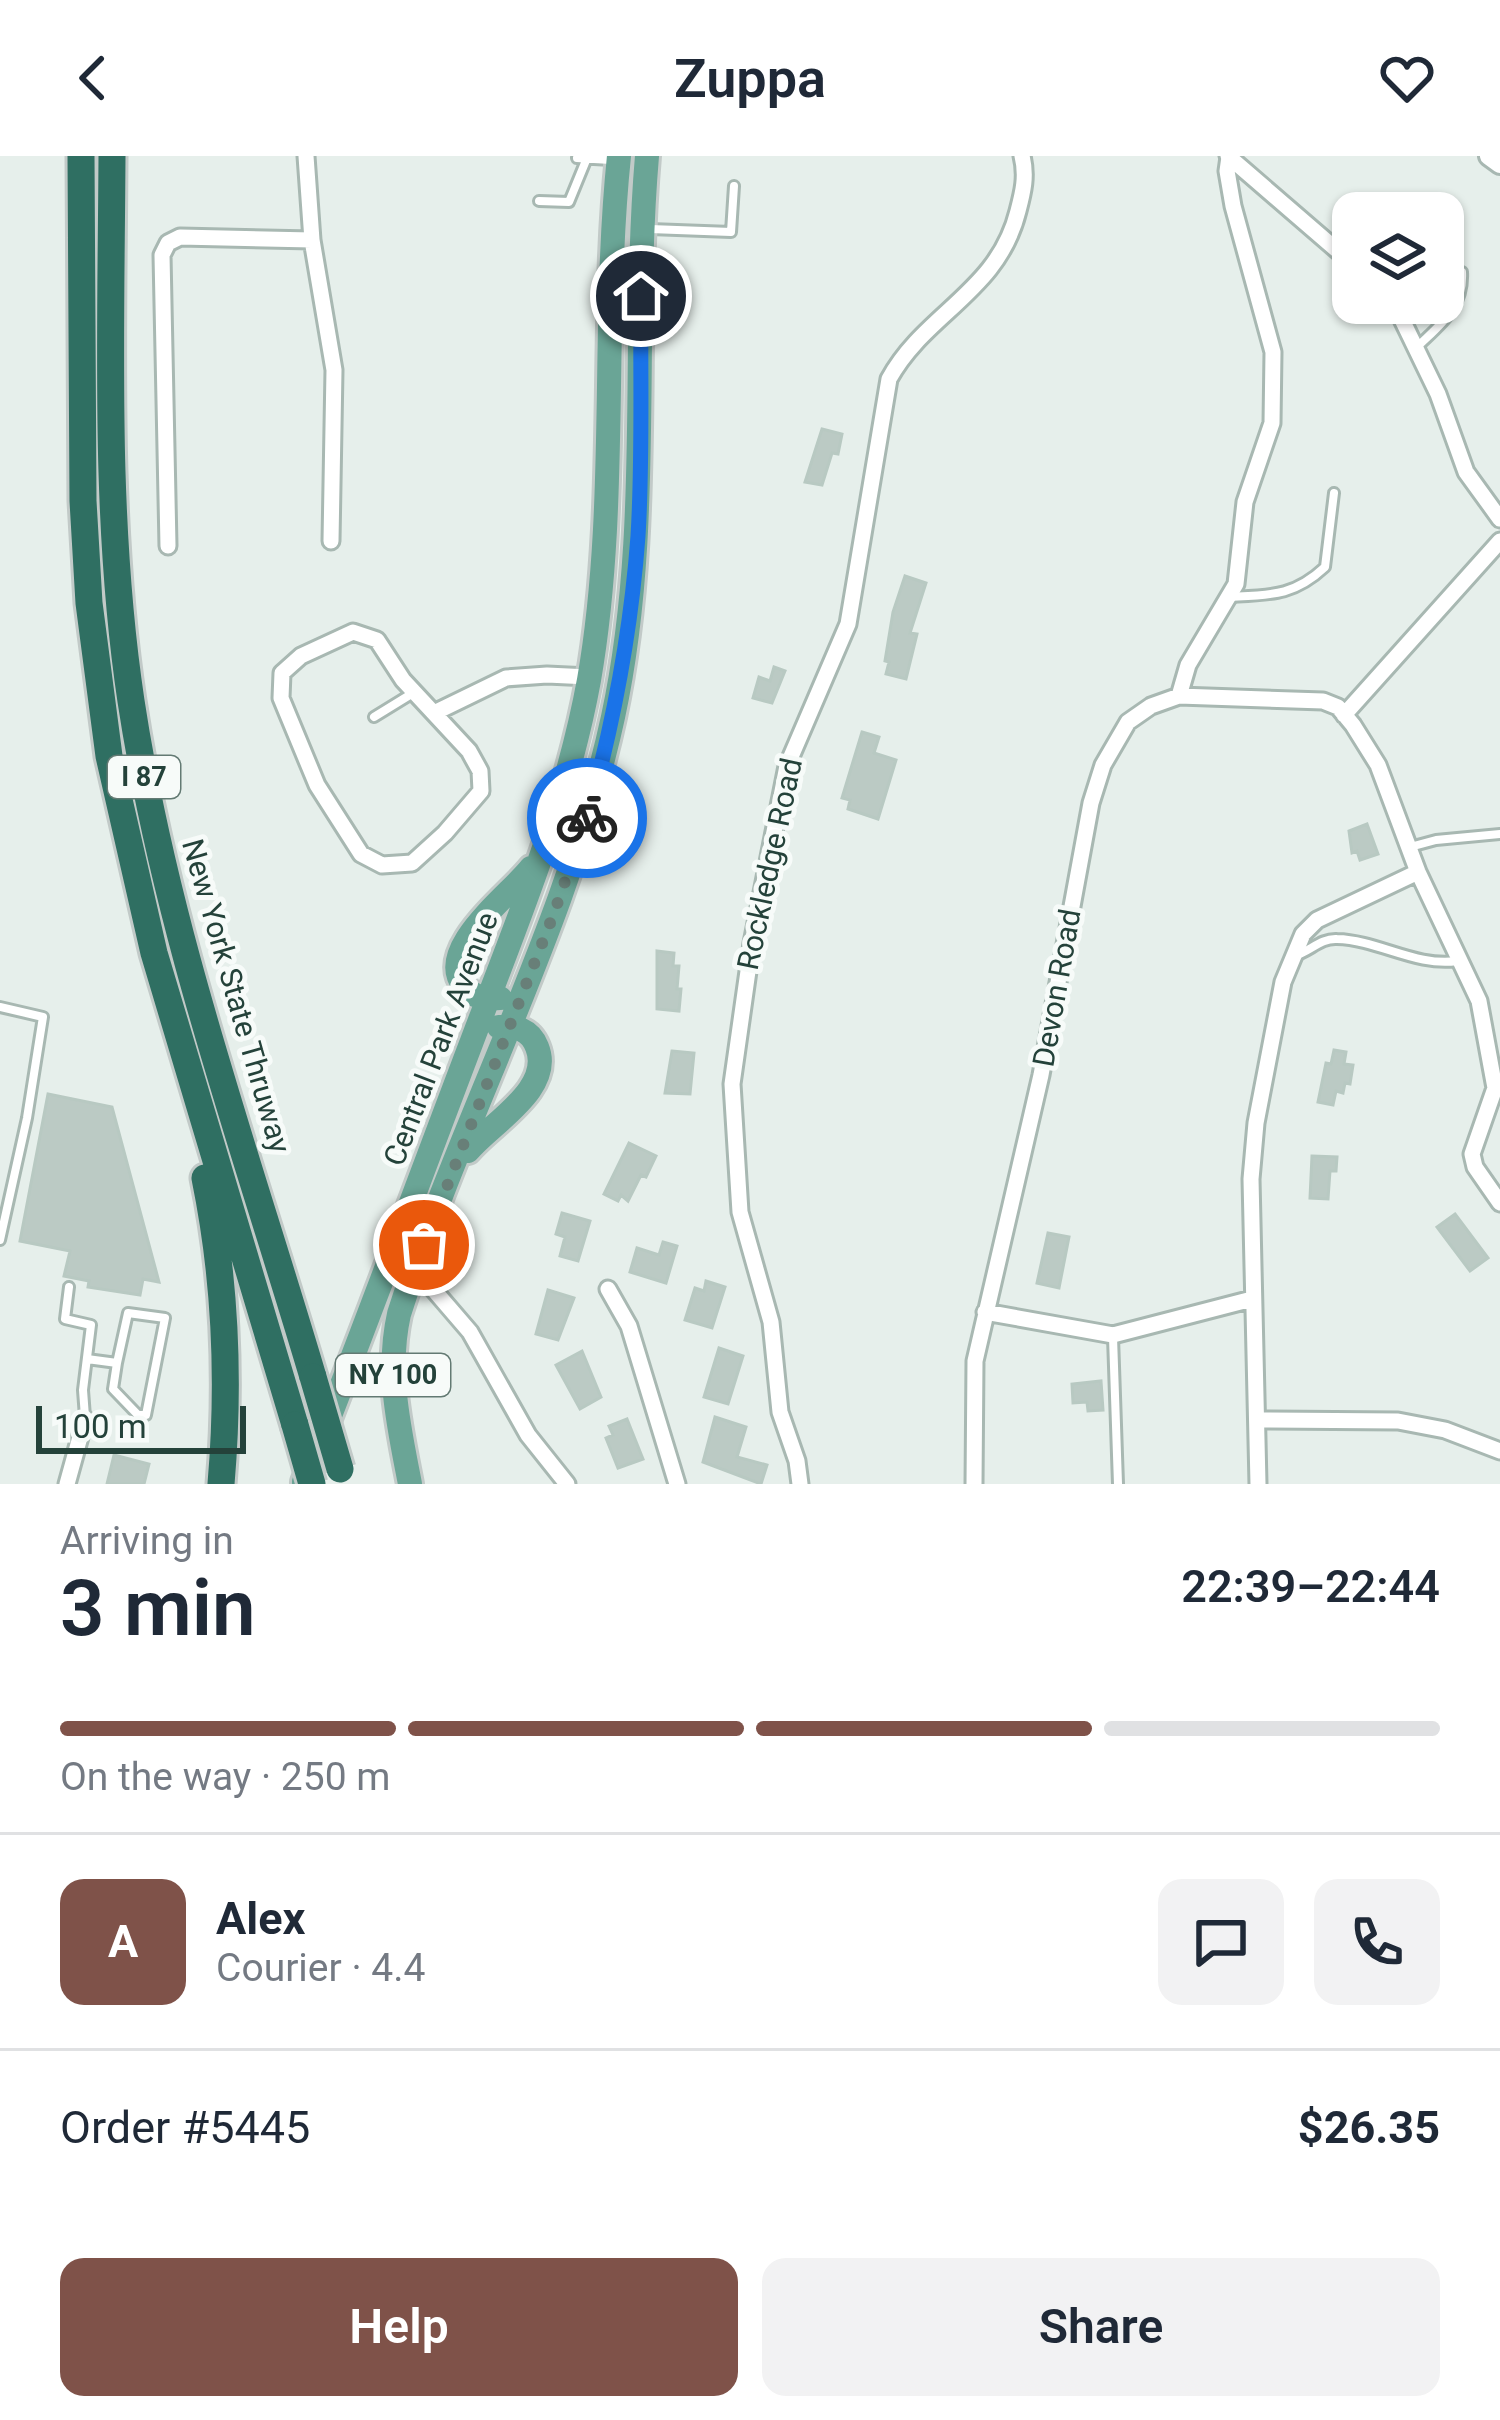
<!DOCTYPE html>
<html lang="en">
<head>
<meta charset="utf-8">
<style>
	body { margin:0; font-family:Roboto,sans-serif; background:#f2f2f3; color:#1f2937; height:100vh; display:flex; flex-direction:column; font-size:45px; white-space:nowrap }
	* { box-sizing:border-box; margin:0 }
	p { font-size:39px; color:#747a83 }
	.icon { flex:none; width:66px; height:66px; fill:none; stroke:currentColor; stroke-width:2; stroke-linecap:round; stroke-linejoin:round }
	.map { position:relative; height:1328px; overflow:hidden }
	.details { display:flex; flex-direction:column; background:#fff; flex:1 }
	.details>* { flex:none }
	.fabs { position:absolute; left:1332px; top:36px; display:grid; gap:24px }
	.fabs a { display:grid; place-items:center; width:132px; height:132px; border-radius:24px; background:#fff; box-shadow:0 3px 9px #0004; font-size:60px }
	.scale { position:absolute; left:36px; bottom:30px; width:210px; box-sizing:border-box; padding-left:12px; border:6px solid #24423a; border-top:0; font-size:33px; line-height:42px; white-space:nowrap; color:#24423a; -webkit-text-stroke:9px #f7fbf9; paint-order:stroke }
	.pin { position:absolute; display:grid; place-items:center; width:102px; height:102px; color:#fff; margin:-51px; border:6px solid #fff; border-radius:50%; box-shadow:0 3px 12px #0007 }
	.courier { position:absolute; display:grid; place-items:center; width:120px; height:120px; margin:-60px; border:9px solid #1a73e8; border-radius:50%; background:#fff; color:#222; box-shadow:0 3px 15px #0007 }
	.head em { font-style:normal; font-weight:600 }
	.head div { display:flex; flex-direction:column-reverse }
	.head { display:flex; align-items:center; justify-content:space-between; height:204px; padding:0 60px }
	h1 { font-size:78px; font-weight:600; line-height:90px }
	.bar { display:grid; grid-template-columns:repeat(4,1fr); gap:18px 12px; align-content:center; height:144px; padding:0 60px }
	.bar i { height:15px; border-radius:9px; background:#e0e1e3 }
	.bar .active { background:#7f5249 }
	.bar p { grid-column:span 4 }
	.line { display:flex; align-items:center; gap:30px; padding:0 60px; border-top:3px solid #e0e1e3 }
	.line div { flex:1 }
	.round { display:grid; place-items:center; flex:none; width:126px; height:126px; border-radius:24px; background:#f2f2f3 }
	.primary-button { display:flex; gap:24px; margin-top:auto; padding:24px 60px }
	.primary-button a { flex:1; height:138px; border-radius:24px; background:#7f5249; color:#fff; font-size:48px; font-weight:600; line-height:138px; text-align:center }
	.primary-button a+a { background:#f2f2f3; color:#1f2937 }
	header { display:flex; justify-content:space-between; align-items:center; height:156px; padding:0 60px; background:#fff; font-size:54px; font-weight:600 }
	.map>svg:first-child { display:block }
	.building { fill:#bbcac4; stroke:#b8c9c2; stroke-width:3 }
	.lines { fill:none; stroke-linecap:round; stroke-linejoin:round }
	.service-casing { stroke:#a8b8b2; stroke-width:14 }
	.minor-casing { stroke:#a8b8b2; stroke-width:21 }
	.tertiary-casing { stroke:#a8b8b2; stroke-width:24 }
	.primary-casing { stroke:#c2cac8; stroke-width:30 }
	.motorway-casing { stroke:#c2cac8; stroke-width:33 }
	.service { stroke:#fff; stroke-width:8 }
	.minor { stroke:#fff; stroke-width:15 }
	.tertiary { stroke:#fff; stroke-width:18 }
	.primary { stroke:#6aa596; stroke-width:24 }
	.motorway { stroke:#2f6f62; stroke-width:27 }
	.motorway-bridge-casing { stroke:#c2cac8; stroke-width:33; stroke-linecap:butt }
	.motorway-bridge { stroke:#2f6f62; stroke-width:27 }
	.done { stroke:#687f78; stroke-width:12; stroke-dasharray:0 21.6 }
	.route { stroke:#1a73e8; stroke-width:15 }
	.labels { text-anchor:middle; stroke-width:10; stroke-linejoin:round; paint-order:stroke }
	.shield { fill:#f7fbf9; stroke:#637a73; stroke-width:3 }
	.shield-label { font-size:27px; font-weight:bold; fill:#24423a }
	.street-label { font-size:30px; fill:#24423a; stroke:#f7fbf9 }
</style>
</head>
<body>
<header><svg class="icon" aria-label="back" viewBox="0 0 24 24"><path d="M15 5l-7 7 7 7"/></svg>Zuppa<svg class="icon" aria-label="heart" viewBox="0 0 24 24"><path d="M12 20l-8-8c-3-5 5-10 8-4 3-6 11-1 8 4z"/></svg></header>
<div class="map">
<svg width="1500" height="1328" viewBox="0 0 1500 1328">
	<rect width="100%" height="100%" fill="#e6efeb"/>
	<!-- building -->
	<path class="building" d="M 822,273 L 842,278 L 838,298 L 832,297 L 822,329 L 805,326 Z
		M 905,420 L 926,427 L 910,477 L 917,478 L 906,523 L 886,518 L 889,506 L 885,505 L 893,456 Z
		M 774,511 L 785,515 L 772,547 L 753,542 L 759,521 L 770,525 Z
		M 862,576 L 879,581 L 874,597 L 896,604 L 878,663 L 848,653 L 850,644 L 842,642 Z
		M 1367,668 L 1378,698 L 1360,704 L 1357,695 L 1352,697 L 1349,675 Z
		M 657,795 L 674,797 L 673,810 L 679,810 L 677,833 L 681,833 L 679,855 L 657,853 Z
		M 1334,894 L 1346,896 L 1344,908 L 1353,909 L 1350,928 L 1345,927 L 1343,937 L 1336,935 L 1333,949 L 1318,946 L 1326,907 L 1331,908 Z
		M 672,895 L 694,897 L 690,938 L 665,937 Z
		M 48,938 L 112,951 L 159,1126 L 143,1123 L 140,1139 L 88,1131 L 89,1125 L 64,1120 L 70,1095 L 20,1085 Z
		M 629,987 L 656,1000 L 646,1021 L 641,1019 L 628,1045 L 621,1039 L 618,1045 L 604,1038 Z
		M 1312,1000 L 1337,1001 L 1336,1015 L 1330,1015 L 1328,1043 L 1310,1042 Z
		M 562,1057 L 590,1065 L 578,1105 L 560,1100 L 565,1081 L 556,1078 Z
		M 1455,1058 L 1488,1102 L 1470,1115 L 1437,1071 Z
		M 1048,1077 L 1069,1081 L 1059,1132 L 1037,1127 Z
		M 663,1086 L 677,1090 L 666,1127 L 630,1116 L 637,1092 L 659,1099 Z
		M 706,1125 L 725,1131 L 712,1172 L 685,1164 L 695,1132 L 704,1135 Z
		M 548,1134 L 574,1142 L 558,1184 L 536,1178 Z
		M 719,1192 L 743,1200 L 728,1248 L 704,1241 Z
		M 582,1195 L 601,1241 L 580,1253 L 556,1209 Z
		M 1101,1225 L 1103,1254 L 1088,1255 L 1087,1246 L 1073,1247 L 1072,1228 Z
		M 715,1261 L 746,1271 L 737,1301 L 767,1309 L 761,1328 L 703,1306 Z
		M 627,1263 L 643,1303 L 618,1312 L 606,1282 L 613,1279 L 609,1270 Z
		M 114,1299 L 149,1308 L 144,1328 L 107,1328 Z"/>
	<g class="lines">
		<!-- service casing -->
		<g class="service-casing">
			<path id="service" d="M 577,2 L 611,4
				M 539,45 L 569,46 L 587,2
				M 650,73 L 731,76 L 734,30
				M 1418,190 C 1442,167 1464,151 1462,116
				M 1230,441 C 1271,439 1294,440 1325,411 L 1334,337
				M 374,561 L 413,537
				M 1410,691 L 1436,684 L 1500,678
				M 1294,800 C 1310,796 1320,782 1337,783 C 1378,784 1416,811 1457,805
				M 0,851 L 43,861 L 27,962 L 0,1084
				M 69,1131 L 65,1163 L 91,1169 L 83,1234 L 85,1261
				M 1113,1181 L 1118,1328
				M 87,1203 L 117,1207 L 113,1233 L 138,1259 L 146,1259 L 165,1162 L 128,1157 L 117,1207"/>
		</g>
		<!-- minor casing -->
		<g class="minor-casing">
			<path id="minor" d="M 306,0 L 312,84 L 334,214 L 331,385
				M 1228,0 L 1353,108
				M 1394,147 L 1438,238 L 1466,316 L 1500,363
				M 168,390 L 162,99 L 168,87 L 180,81 L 312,84
				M 353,476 L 377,484 L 403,524 L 469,595 L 480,615 L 481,635 L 445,677 L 412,707 L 382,709 L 361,698 L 317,629 L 281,542 L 282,517 L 301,500 Z
				M 1179,540 L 1188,509 L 1236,428 L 1245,346 L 1272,267 L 1273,196 L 1233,50 L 1227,15 L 1229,1
				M 434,557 L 506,522 L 547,519 L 589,521
				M 1344,559 L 1500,385
				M 415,1112 L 470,1176 L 528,1279 L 567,1328
				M 608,1133 L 629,1170 L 677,1328
				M 985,1156 L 1113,1179 L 1252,1143
				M 1257,1264 L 1398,1265 L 1445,1274 L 1500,1295
				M 67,1328 L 85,1263
				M 800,1328 L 797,1305 L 780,1256 L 771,1166 L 740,1056 L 732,928 L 752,787 L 787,610 L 848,468 L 889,223 C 925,157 998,136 1018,55 C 1023,36 1027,20 1022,0
				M 974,1328 L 975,1205 L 1041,919 L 1091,647 L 1103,609 L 1128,566 L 1151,550 L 1179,540 L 1323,545 L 1338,551 L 1353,569 L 1378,609 L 1418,716 L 1479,845 L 1495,932 L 1472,998 L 1475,1011 L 1500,1047
				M 1258,1328 L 1251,1023 L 1256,967 L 1283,826 L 1303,778 L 1317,764 L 1418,716"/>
		</g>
		<!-- tertiary casing -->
		<g class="tertiary-casing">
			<path id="tertiary" d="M 1489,0 L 1500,8"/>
		</g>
		<!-- primary casing -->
		<g class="primary-casing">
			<path id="primary" d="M 500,842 C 485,843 474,842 464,830 C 435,793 509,740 531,712
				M 468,995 C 491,967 554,933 537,891 C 530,873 516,870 499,871
				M 304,1326 C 362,1180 416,1032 472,885 C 517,766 566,650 589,524 C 619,351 601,174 619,0
				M 410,1328 C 399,1271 386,1216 399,1158 C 463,957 568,769 613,561 C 653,375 631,188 647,0"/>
		</g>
		<!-- motorway casing -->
		<g class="motorway-casing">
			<path id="motorway" d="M 81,0 L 83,345 L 89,447 L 109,600 L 154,797 L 295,1269
				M 112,0 C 111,182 104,365 131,545 C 166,776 247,998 313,1221
				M 205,1022 C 226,1125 230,1223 221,1328"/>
		</g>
		<!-- service -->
		<use href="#service" class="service"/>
		<!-- minor -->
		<use href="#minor" class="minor"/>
		<!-- tertiary -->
		<use href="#tertiary" class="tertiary"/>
		<!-- primary -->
		<use href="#primary" class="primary"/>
		<!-- motorway -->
		<use href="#motorway" class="motorway"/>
		<!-- motorway-bridge casing -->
		<g class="motorway-bridge-casing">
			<path id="motorway-bridge" d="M 313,1221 L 340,1313
				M 295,1269 L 312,1328"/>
		</g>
		<!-- motorway-bridge -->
		<use href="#motorway-bridge" class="motorway-bridge"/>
	</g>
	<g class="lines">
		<!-- done -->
		<path class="done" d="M 424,1089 L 554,757 L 587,662"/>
		<!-- route -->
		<path class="route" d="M 587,662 C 613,570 631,476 638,380 C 643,300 640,220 641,140"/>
	</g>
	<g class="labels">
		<!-- shield labels -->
		<g class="shield">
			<rect x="108" y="600" width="72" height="42" rx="9"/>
			<rect x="336" y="1198" width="114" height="42" rx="9"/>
		</g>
		<g class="shield-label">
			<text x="144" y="630">I 87</text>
			<text x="393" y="1228">NY 100</text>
		</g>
		<!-- street labels -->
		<g class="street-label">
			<text transform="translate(770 708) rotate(-78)" y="10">Rockledge Road</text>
			<text transform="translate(1057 832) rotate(-80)" y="10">Devon Road</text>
			<text transform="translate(236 840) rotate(74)" y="10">New York State Thruway</text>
			<text transform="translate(441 883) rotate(-69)" y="10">Central Park Avenue</text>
		</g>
	</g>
</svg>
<div class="fabs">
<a><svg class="icon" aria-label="layers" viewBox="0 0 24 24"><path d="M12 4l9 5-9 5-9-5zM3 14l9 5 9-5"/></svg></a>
</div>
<div class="scale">100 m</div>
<div class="pin" style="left:424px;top:1089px;background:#ea580c"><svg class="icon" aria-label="bag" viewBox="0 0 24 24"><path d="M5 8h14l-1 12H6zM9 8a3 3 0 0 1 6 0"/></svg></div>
<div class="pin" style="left:641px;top:140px;background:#1f2937"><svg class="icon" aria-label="home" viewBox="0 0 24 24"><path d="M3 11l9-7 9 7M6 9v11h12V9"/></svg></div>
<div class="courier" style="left:587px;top:662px"><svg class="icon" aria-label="bike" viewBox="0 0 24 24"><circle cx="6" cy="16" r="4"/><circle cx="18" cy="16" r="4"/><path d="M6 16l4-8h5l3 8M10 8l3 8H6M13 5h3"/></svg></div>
</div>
<section class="details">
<div class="head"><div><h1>3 min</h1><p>Arriving in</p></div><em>22:39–22:44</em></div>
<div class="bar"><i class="active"></i><i class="active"></i><i class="active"></i><i></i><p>On the way · 250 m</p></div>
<div class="line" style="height:216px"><b class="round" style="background:#7f5249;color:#fff">A</b><div><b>Alex</b><p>Courier · 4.4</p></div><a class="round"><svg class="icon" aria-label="chat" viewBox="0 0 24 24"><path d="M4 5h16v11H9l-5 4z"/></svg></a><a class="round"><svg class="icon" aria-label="phone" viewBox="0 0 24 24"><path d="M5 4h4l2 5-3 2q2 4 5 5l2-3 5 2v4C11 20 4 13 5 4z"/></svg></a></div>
<div class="line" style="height:156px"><div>Order #5445</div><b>$26.35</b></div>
<div class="primary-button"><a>Help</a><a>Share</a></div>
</section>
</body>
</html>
